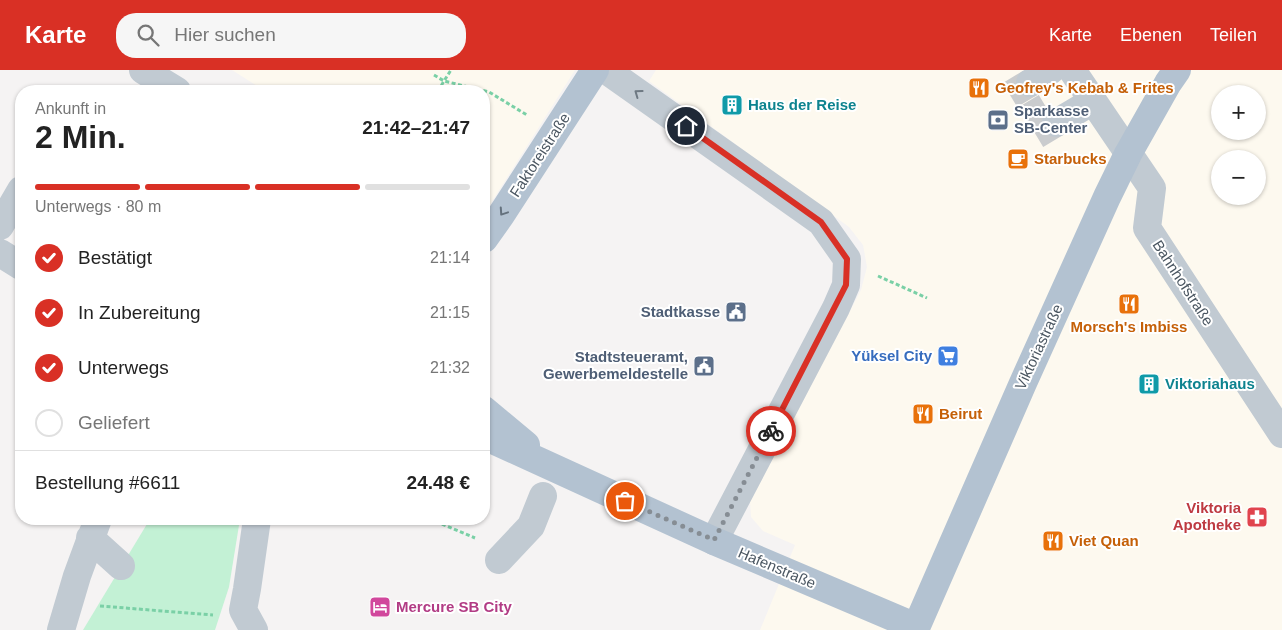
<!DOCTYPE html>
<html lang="de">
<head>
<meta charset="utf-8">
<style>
	body { margin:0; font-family:Arial,sans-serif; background:#f6f6f6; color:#222; height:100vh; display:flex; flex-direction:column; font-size:19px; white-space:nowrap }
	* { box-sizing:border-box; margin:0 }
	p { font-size:16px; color:#767676 }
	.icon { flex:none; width:28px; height:28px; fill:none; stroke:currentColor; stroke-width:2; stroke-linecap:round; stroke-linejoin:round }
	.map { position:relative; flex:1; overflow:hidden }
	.drawer { position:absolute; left:15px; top:15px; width:475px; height:440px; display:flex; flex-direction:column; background:#fff; border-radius:20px; box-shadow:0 1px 4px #0004 }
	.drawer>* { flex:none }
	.fabs { position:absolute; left:1211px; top:15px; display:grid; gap:10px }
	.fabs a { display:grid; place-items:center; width:55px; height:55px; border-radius:50%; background:#fff; box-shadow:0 1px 4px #0004; font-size:25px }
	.pin { position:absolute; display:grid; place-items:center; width:42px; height:42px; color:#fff; margin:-21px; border:2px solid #fff; border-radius:50%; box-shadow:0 1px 5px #0007 }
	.courier { position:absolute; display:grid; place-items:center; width:50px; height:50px; margin:-25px; border:4px solid #d93025; border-radius:50%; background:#fff; color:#222; box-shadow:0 1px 6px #0007 }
	.head em { font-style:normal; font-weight:600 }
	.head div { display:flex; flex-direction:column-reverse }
	.head { display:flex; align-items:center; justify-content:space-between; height:85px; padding:0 20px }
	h1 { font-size:32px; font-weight:600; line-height:38px }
	.bar { display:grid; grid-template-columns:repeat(4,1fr); gap:8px 5px; align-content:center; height:60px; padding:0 20px }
	.bar i { height:6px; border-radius:4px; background:#e0e0e0 }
	.bar .on { background:#d93025 }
	.bar p { grid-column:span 4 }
	.line { display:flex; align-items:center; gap:12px; padding:0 20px; border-top:1px solid #e0e0e0 }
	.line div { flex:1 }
	ol { padding:0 20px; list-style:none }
	li { display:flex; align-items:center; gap:15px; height:55px }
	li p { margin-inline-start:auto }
	li .icon { padding:5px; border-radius:50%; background:#d93025; color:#fff; stroke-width:4 }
	li:last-child { color:#767676 }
	li i { width:28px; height:28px; border:2px solid #e0e0e0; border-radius:50% }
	header { display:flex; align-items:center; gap:30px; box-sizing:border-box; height:70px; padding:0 25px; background:#d93025; color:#fff }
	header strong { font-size:24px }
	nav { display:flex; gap:28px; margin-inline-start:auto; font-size:18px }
	.search { width:350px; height:45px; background:#f6f6f6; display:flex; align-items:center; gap:12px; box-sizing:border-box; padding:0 18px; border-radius:20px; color:#767676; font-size:19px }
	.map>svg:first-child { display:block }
	.commercial { fill:#fdf9ef; fill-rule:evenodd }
	.green { fill:#c3f1d5 }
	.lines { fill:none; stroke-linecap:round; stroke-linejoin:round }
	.minor-tunnel { stroke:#caccce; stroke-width:28; stroke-dasharray:28 14; stroke-linecap:butt }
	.path { stroke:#7ad0a6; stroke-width:3; stroke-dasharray:4 2.5; stroke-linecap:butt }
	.minor { stroke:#c1cad2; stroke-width:28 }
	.major { stroke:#b3c2d1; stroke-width:28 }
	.oneway { stroke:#6e7983 }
	.oneway2 { stroke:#64717d }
	.done { stroke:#868d94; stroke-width:5; stroke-dasharray:0 9 }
	.route { stroke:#d93025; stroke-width:6 }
	.labels { text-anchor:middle; stroke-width:4; stroke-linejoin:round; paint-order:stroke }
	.food-label { font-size:15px; font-weight:bold; fill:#c56008; stroke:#fff; text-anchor:start }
	.culture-label { font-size:15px; font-weight:bold; fill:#0d838f; stroke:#fff; text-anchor:start }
	.service-label { font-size:15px; font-weight:bold; fill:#4e5e75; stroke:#fff; text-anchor:end }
	.street-label { font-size:15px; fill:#4a5661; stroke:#fff }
	.shop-label { font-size:15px; font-weight:bold; fill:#366cbe; stroke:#fff; text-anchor:end }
	.health-label { font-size:15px; font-weight:bold; fill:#be3a42; stroke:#fff; text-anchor:end }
	.hotel-label { font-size:15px; font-weight:bold; fill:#b23c85; stroke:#fff; text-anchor:start }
</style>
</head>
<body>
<header>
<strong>Karte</strong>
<div class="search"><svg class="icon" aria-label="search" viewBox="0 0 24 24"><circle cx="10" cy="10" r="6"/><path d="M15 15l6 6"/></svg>Hier suchen</div>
<nav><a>Karte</a><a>Ebenen</a><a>Teilen</a></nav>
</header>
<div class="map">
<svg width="1282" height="560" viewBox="0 0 1282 560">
	<rect width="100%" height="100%" fill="#f5f3f3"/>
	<!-- commercial -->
	<path class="commercial" d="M 232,0 L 575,0 L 484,144 L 484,21 L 265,21 Z
		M 656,0 L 1282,0 L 1282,560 L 760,560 L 795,475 L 763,461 L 751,447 L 750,432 L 861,220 L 867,197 L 863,175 L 849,157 L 649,11 ZM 1220,24 L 1258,24 L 1258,61 L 1220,61 ZM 1220,89 L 1258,89 L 1258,126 L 1220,126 Z"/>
	<!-- green -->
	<path class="green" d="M 150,449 L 240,449 L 229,517 L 215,560 L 83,560 Z"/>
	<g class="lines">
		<!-- minor-tunnel -->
		<path class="minor-tunnel" d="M 1010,25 L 1030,13
			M 1026,49 L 1046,37
			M 1036,65 L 1056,53"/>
		<!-- path -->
		<path class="path" d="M 434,5 L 444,11 L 451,0
			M 438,21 L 444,11 L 489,22 L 527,45
			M 878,206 L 927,228
			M 430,449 L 475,468
			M 100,536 L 213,545"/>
		<!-- minor -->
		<path class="minor" d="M 143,0 L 177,21
			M 606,0 L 821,152 L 847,189 L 846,215 L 836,238 L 714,471
			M 1072,0 L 1152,118 L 1147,158 L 1282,364
			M 1030,13 L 1051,0
			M 1056,53 L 1093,31
			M 0,156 L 21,120
			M 0,183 L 21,196
			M 90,468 L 121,496
			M 499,490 L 531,456 L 543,426
			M 61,560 L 77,506 L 98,449
			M 254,560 L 243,540 L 247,519 L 257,449"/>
		<!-- major -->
		<path class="major" d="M 484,169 L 501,145 L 595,0
			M 484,340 L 526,375
			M 484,366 L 714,471 L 916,557
			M 915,560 L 1023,313 L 1107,127 L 1128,84 L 1168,13 L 1177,0"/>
	</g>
	<!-- one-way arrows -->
	<defs><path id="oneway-chevron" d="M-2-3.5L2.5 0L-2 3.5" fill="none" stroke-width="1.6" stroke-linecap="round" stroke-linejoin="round" transform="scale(1.25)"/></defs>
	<use class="oneway" href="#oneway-chevron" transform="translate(638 23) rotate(-144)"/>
	<use class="oneway2" href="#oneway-chevron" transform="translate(503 142) rotate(124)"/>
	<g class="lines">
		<!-- done -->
		<path class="done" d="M 625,431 L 714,470 L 771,361"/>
		<!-- route -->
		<path class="route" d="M 686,56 L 821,152 L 847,189 L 846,215 L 771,361"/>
	</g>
	<!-- icons -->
	<defs>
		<g id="restaurant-square" transform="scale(1.125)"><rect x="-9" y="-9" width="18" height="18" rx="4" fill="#e8710a" stroke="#fff"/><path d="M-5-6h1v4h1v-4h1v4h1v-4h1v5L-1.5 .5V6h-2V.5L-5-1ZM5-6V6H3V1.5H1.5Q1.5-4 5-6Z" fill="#fff"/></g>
		<g id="building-square" transform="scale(1.125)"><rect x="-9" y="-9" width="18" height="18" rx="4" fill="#0f9aa8" stroke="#fff"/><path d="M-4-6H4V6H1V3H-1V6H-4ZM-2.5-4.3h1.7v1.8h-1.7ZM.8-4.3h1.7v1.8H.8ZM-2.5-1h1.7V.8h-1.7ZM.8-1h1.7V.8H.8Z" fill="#fff"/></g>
		<g id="bank-square" transform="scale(1.125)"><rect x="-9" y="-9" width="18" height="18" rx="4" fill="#5c6f8a" stroke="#fff"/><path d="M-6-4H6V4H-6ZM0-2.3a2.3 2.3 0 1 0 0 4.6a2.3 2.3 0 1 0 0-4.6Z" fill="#fff"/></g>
		<g id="cafe-square" transform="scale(1.125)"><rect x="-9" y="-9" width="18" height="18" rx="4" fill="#e8710a" stroke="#fff"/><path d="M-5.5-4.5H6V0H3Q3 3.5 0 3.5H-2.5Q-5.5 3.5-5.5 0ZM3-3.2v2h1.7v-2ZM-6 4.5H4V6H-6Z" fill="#fff"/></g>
		<g id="civic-square" transform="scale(1.125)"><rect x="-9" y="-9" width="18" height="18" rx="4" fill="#5c6f8a" stroke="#fff"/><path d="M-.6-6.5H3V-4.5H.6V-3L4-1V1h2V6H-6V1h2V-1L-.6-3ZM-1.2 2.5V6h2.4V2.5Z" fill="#fff"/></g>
		<g id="supermarket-square" transform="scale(1.125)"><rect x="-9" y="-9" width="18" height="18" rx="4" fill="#3f7fe0" stroke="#fff"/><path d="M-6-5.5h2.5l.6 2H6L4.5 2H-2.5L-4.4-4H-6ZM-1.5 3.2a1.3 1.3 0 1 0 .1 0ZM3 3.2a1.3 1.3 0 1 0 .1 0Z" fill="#fff"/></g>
		<g id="pharmacy-square" transform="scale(1.125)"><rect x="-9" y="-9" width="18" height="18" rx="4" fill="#e0444e" stroke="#fff"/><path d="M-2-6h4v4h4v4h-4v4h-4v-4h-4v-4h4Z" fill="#fff"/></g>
		<g id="hotel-square" transform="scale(1.125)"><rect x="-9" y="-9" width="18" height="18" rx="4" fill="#d1479c" stroke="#fff"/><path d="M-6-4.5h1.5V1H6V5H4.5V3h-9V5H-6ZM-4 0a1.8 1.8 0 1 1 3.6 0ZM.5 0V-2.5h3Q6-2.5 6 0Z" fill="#fff"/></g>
	</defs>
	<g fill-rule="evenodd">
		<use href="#restaurant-square" x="979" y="18"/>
		<use href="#building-square" x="732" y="35"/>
		<use href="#bank-square" x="998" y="50"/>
		<use href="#cafe-square" x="1018" y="89"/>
		<use href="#restaurant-square" x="1129" y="234"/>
		<use href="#civic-square" x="736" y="242"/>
		<use href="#supermarket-square" x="948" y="286"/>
		<use href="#civic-square" x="704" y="296"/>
		<use href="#building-square" x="1149" y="314"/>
		<use href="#restaurant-square" x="923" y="344"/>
		<use href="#pharmacy-square" x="1257" y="447"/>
		<use href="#restaurant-square" x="1053" y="471"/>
		<use href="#hotel-square" x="380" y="537"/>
	</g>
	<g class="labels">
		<!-- food labels -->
		<g class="food-label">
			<text x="995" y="23">Geofrey's Kebab &amp; Frites</text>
			<text x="1034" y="94">Starbucks</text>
			<text x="1129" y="262" text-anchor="middle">Morsch's Imbiss</text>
			<text x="939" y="349">Beirut</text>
			<text x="1069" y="476">Viet Quan</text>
		</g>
		<!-- culture labels -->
		<g class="culture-label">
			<text x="748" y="40">Haus der Reise</text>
			<text x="1165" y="319">Viktoriahaus</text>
		</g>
		<!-- service labels -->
		<g class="service-label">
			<text x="1014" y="46" text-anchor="start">Sparkasse<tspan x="1014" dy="17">SB-Center</tspan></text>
			<text x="720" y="247">Stadtkasse</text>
			<text x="688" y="292">Stadtsteueramt,<tspan x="688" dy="17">Gewerbemeldestelle</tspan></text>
		</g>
		<!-- street labels -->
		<g class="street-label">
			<text transform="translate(540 85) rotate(-57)" y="5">Faktoreistraße</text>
			<text transform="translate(1183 213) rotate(57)" y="5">Bahnhofstraße</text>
			<text transform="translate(1039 277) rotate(-65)" y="5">Viktoriastraße</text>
			<text transform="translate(777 498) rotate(23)" y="5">Hafenstraße</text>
		</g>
		<!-- shop labels -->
		<g class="shop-label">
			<text x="932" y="291">Yüksel City</text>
		</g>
		<!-- health labels -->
		<g class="health-label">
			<text x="1241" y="443">Viktoria<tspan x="1241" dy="17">Apotheke</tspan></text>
		</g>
		<!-- hotel labels -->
		<g class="hotel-label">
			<text x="396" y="542">Mercure SB City</text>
		</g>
	</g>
</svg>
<div class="fabs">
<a>+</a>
<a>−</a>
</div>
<div class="pin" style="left:625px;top:431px;background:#ea580c"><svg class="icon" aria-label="bag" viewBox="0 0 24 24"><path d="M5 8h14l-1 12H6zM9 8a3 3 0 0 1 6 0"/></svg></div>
<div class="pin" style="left:686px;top:56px;background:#1f2937"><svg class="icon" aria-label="home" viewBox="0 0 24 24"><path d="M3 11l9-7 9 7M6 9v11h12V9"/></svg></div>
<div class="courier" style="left:771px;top:361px"><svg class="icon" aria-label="bike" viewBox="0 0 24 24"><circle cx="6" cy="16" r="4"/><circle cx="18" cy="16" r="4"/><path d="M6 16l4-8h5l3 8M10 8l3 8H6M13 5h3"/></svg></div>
<section class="drawer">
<div class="head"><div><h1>2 Min.</h1><p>Ankunft in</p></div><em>21:42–21:47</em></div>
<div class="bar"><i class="on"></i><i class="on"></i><i class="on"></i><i></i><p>Unterwegs · 80 m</p></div>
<ol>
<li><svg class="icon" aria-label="check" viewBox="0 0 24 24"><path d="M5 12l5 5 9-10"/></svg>Bestätigt<p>21:14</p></li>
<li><svg class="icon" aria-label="check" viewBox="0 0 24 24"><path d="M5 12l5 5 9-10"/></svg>In Zubereitung<p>21:15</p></li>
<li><svg class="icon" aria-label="check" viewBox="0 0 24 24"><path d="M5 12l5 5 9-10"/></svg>Unterwegs<p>21:32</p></li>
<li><i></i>Geliefert</li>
</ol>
<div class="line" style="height:65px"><div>Bestellung #6611</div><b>24.48 €</b></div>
</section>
</div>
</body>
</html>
